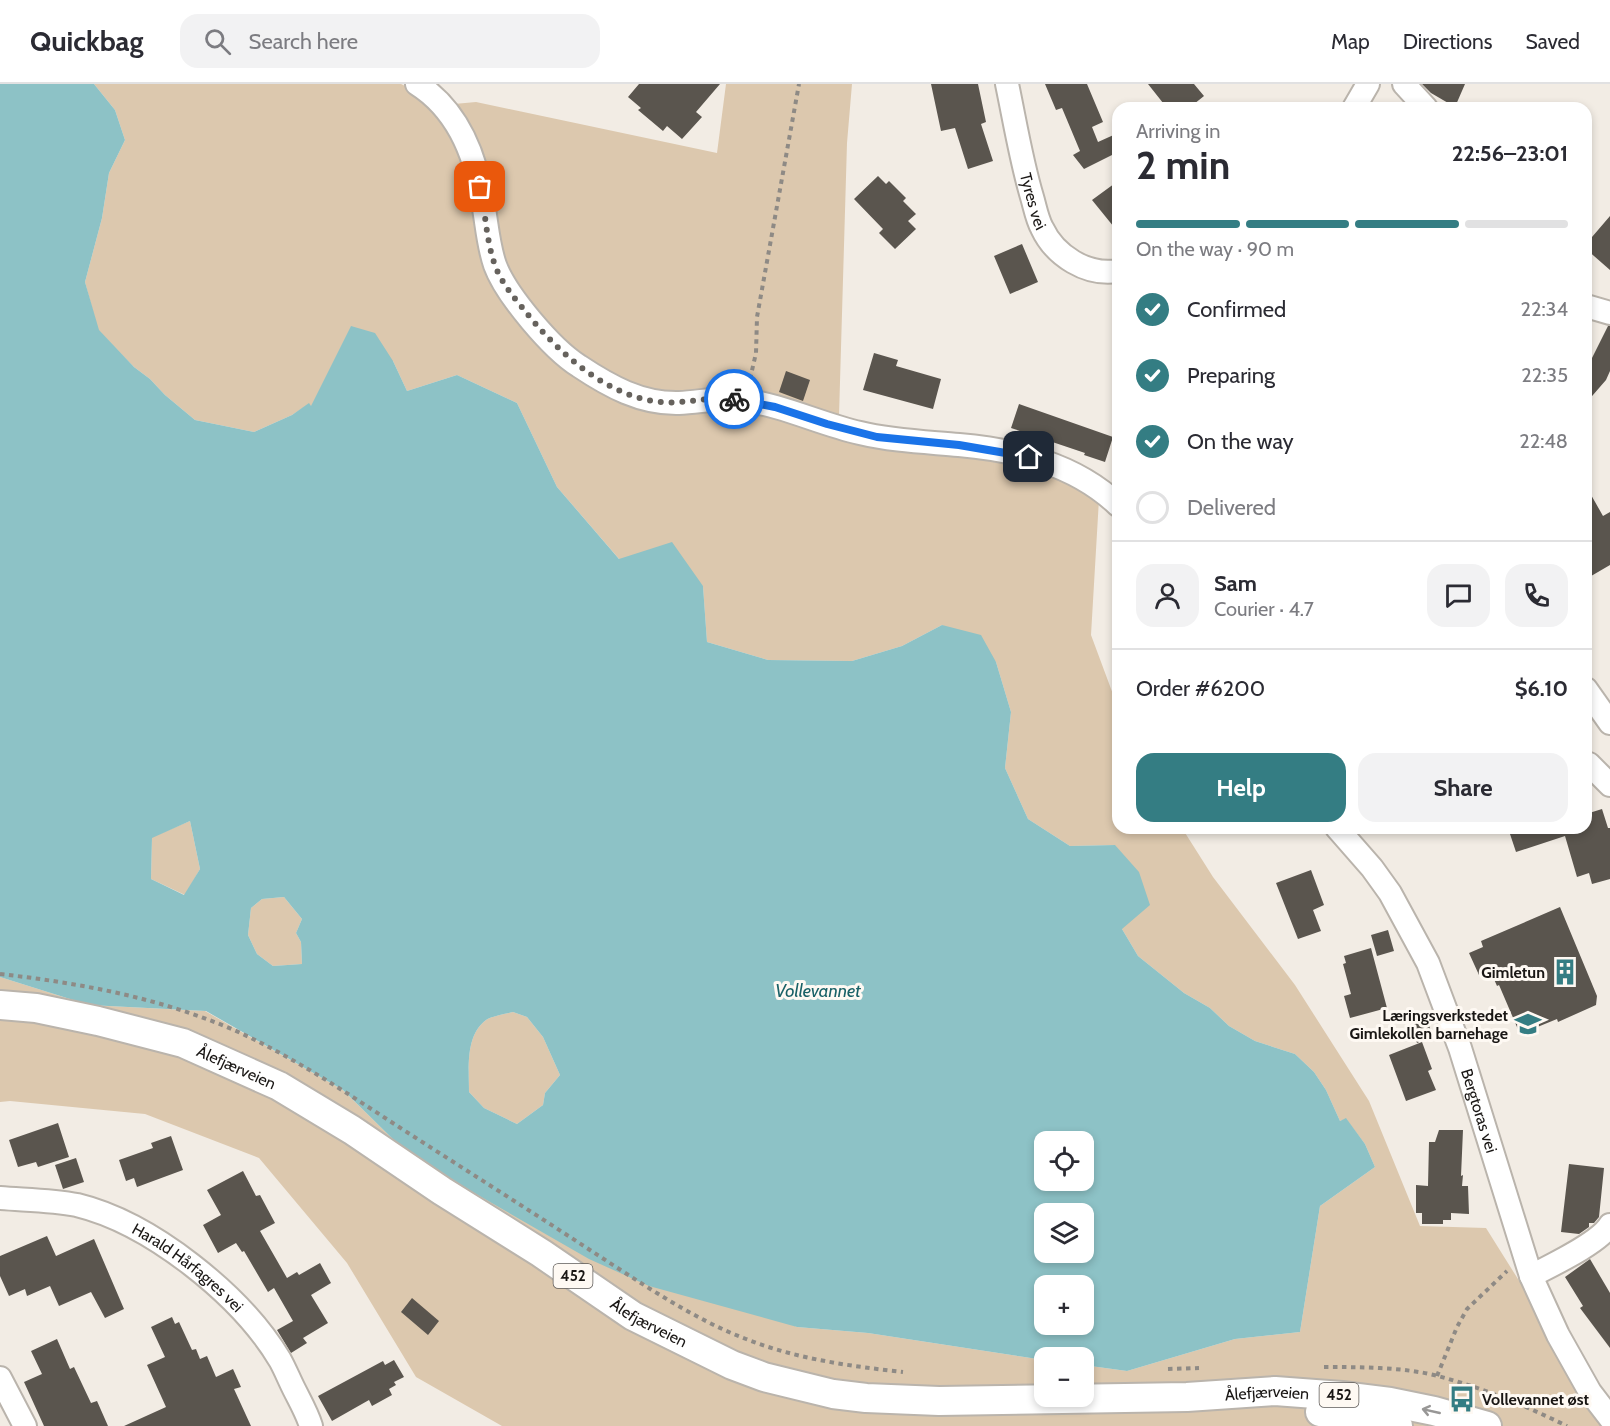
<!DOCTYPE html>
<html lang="en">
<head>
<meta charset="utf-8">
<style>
	body { margin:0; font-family:Cabin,sans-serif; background:#f2f2f3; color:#2b2b33; height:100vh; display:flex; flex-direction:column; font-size:22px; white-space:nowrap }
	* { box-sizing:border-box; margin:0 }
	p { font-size:20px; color:#7c7c81 }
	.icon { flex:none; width:33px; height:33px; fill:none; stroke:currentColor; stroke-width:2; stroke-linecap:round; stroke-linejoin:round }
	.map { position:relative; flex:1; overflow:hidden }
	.side { position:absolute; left:1112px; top:18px; width:480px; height:732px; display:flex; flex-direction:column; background:#fff; border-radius:18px; box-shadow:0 3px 9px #0003 }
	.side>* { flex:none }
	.buttons { position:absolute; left:1034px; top:1047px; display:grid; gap:12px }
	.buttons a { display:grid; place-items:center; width:60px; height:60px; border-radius:12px; background:#fff; box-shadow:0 3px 9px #0003; font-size:30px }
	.pin { position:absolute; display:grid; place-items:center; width:51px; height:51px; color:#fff; margin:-26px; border-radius:12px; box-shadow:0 3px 9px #0006 }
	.courier { position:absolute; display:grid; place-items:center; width:60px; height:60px; margin:-30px; border:4px solid #1a73e8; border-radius:50%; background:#fff; color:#222; box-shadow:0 2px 8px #0007 }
	.overview em { font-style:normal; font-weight:800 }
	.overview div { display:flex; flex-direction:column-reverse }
	.overview { display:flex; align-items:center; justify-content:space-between; height:102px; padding:0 24px }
	h1 { font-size:39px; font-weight:800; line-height:45px }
	.bar { display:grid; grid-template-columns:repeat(4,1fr); gap:9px 6px; align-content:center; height:72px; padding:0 24px }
	.bar i { height:8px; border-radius:4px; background:#e1e1e2 }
	.bar .active { background:#347d83 }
	.bar p { grid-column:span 4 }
	.line { display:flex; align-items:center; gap:15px; padding:0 24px; border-top:2px solid #e1e1e2 }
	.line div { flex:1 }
	.round { display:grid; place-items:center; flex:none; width:63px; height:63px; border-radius:18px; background:#f2f2f3 }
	ol { padding:0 24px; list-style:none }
	li { display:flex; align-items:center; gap:18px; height:66px }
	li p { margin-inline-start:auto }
	li .icon { padding:6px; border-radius:50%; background:#347d83; color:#fff; stroke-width:4 }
	li:last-child { color:#7c7c81 }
	li i { width:33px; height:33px; border:3px solid #e1e1e2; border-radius:50% }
	.button { display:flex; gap:12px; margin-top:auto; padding:12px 24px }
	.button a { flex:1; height:69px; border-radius:18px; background:#347d83; color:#fff; font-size:24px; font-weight:800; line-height:69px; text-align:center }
	.button a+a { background:#f2f2f3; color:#2b2b33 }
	header { display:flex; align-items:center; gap:36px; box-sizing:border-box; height:84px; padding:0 30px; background:#fff; border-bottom:2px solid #e1e1e2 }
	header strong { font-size:28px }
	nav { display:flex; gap:33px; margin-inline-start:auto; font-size:21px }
	.search { width:420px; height:54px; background:#f2f2f3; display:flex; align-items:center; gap:15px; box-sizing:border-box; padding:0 21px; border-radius:18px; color:#7c7c81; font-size:22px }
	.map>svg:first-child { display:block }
	.green { fill:#dcc8ae }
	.water { fill:#8dc2c6; fill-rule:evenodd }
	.building { fill:#5a554e }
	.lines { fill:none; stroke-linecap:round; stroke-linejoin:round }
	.minor-casing { stroke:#bab4ac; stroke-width:26 }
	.major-casing { stroke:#bab4ac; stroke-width:32 }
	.path { stroke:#8e8a85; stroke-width:4; stroke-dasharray:4.5 4.5; stroke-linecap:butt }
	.minor { stroke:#fff; stroke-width:22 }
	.major { stroke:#fff; stroke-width:28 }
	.oneway { stroke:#989796 }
	.done { stroke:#66625d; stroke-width:6; stroke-dasharray:0 10.8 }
	.route { stroke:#1a73e8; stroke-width:8 }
	.labels { text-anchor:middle; stroke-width:6; stroke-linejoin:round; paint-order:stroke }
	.shield { fill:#fef9f3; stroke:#5e5b58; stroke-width:1.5 }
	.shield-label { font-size:15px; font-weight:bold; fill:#1a1715 }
	.street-label { font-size:16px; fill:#1a1715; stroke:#fef9f3 }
	.poi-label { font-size:16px; font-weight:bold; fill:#1a1715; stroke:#fef9f3; text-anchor:end }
	.water-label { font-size:18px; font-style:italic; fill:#196167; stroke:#fef9f3 }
</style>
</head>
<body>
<header>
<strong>Quickbag</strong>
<div class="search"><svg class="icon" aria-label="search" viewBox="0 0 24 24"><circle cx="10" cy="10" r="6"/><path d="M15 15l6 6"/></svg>Search here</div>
<nav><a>Map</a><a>Directions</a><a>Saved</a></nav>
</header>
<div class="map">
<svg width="1610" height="1342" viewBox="0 0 1610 1342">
	<rect width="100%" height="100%" fill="#f2ece4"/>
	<!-- green -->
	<path class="green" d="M 94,0 L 401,0 L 443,21 L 476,18 L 717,69 L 726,0 L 852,0 L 847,59 L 839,332 L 875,362 L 1008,372 L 1099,415 L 1091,551 L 1117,621 L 1118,744 L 1182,744 L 1213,793 L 1295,901 L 1369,1017 L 1420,1142 L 1486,1144 L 1610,1342 L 502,1342 L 416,1293 L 347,1179 L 259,1074 L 145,1030 L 10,1017 L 0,1018 L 0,893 L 89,921 L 205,927 L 343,1006 L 410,1072 L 797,1243 L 868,1249 L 1044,1276 L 1044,1312 L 1083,1312 L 1083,1281 L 1127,1287 L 1235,1255 L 1300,1248 L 1320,1122 L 1375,1083 L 1365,1060 L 1346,1035 L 1340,1037 L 1326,1006 L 1314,988 L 1295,970 L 1255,957 L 1229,942 L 1210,924 L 1184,909 L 1138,872 L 1122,845 L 1115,761 L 1070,762 L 1028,735 L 1005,684 L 1011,628 L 996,578 L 942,541 L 902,562 L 852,577 L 768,576 L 707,558 L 703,502 L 620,476 L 557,403 L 517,319 L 457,291 L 407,307 L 393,277 L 311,323 L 309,320 L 292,331 L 254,348 L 195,336 L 165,311 L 150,295 L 134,283 L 98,246 L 85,198 L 102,134 L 109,89 L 125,56 L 115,26 Z
		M 190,737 L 200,785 L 185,811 L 151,795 L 152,753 Z
		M 284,813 L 302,835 L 296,849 L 301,858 L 302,880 L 273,882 L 257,870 L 248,851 L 251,824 L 262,815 Z
		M 513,928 L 527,933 L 543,953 L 560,991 L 545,1009 L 543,1021 L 517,1040 L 484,1024 L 469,1008 C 469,984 465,952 486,936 C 492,932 505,930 513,928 Z"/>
	<!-- water -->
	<path class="water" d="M 0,0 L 94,0 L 115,26 L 125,56 L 109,89 L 102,134 L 85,198 L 99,246 L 134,283 L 150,295 L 165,311 L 195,336 L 254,348 L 292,331 L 309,319 L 311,322 L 351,242 L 375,249 L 393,277 L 407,307 L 457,291 L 517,319 L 557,403 L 619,475 L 672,458 L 703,502 L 707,558 L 768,576 L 852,577 L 902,562 L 942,541 L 981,551 L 996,578 L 1011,628 L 1005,684 L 1028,735 L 1070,762 L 1115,761 L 1139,788 L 1150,821 L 1122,845 L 1138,872 L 1184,909 L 1210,924 L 1229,942 L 1255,957 L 1295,970 L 1314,988 L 1326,1006 L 1340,1037 L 1346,1034 L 1365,1060 L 1375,1083 L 1320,1122 L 1300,1248 L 1235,1255 L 1127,1287 L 1083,1281 L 1083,1274 L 1044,1274 L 1044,1276 L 868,1249 L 797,1243 L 649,1202 L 589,1175 L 410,1072 L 343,1006 L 206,927 L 89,921 L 0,893 ZM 190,737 L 200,785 L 184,811 L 151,795 L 152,754 ZM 284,813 L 302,835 L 296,849 L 301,858 L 302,880 L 273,882 L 257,870 L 248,851 L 251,824 L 262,815 ZM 513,928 L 527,933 L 543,953 L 560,991 L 545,1009 L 543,1021 L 517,1040 L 484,1024 L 469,1008 C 469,984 465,952 486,936 C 492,932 505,930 513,928 ZM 1044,1058 L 1083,1058 L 1083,1096 L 1044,1096 ZM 1044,1130 L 1083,1130 L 1083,1168 L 1044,1168 ZM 1044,1202 L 1083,1202 L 1083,1240 L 1044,1240 Z"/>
	<!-- building -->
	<path class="building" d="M 639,0 L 720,0 L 696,28 L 702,33 L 682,55 L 667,42 L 663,47 L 638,26 L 641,24 L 628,13 Z
		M 931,0 L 978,0 L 986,38 L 981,40 L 993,77 L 968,85 L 955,44 L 941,47 Z
		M 1045,0 L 1087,0 L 1103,38 L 1092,43 L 1098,58 L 1118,49 L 1118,68 L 1084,85 L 1073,71 L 1080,67 L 1062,24 L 1056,26 Z
		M 1148,0 L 1194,0 L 1204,12 L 1189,24 L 1167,24 Z
		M 1422,0 L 1465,0 L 1455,23 L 1431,9 Z
		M 878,92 L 886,100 L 889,97 L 906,114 L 903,117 L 916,130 L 908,137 L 916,145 L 895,165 L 879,149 L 883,145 L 854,115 Z
		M 1118,97 L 1118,148 L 1092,116 Z
		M 1610,132 L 1610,186 L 1586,165 L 1586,160 Z
		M 1022,160 L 1038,198 L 1010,210 L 994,172 Z
		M 1608,242 L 1610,242 L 1610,287 L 1606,296 L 1586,319 L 1586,286 Z
		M 874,269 L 898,276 L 896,282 L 941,295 L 933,325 L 863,306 Z
		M 786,287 L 810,296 L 803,317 L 779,308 Z
		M 1019,320 L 1113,353 L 1105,378 L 1084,371 L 1085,369 L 1011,344 Z
		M 1586,402 L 1603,432 L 1610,428 L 1610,481 L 1586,495 Z
		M 1602,725 L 1608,744 L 1610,744 L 1610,795 L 1592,800 L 1589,789 L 1577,793 L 1565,752 L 1516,768 L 1508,744 L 1586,744 L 1586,730 Z
		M 1311,786 L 1324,821 L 1313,826 L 1321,847 L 1298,855 L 1276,799 Z
		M 1560,823 L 1597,912 L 1596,921 L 1558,938 L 1557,935 L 1520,950 L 1499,901 L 1497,902 L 1490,886 L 1479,891 L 1469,869 L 1483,863 L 1481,857 Z
		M 1388,846 L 1394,867 L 1377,872 L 1371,851 Z
		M 1371,864 L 1387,924 L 1350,934 L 1344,912 L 1351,910 L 1343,880 L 1346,879 L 1344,872 Z
		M 1425,931 L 1433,952 L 1417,959 L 1409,938 Z
		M 1422,958 L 1432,985 L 1428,987 L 1436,1006 L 1406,1017 L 1389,971 Z
		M 58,1039 L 69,1073 L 38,1083 L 36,1078 L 18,1083 L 9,1056 Z
		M 1439,1046 L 1463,1046 L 1461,1092 L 1463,1091 L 1462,1102 L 1468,1102 L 1469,1130 L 1451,1129 L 1451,1136 L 1443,1136 L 1443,1140 L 1422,1140 L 1422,1129 L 1416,1129 L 1416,1101 L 1428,1102 L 1429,1058 L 1435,1058 Z
		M 171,1052 L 183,1086 L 137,1103 L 134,1094 L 126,1097 L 119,1076 L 153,1064 L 151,1059 Z
		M 76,1074 L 84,1098 L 63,1105 L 55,1081 Z
		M 1569,1080 L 1604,1084 L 1599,1133 L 1594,1139 L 1589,1139 L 1589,1143 L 1579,1150 L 1561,1148 Z
		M 243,1087 L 256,1112 L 260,1111 L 275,1139 L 260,1147 L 287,1194 L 297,1188 L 299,1191 L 320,1179 L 331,1199 L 311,1211 L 328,1239 L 303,1254 L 307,1259 L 291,1269 L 277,1246 L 293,1237 L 274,1204 L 268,1208 L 244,1167 L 242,1168 L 236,1159 L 218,1169 L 203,1141 L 221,1131 L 207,1106 Z
		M 47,1152 L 56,1172 L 94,1155 L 124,1225 L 105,1234 L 91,1208 L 59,1222 L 50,1202 L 27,1212 L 25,1205 L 9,1212 L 0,1192 L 0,1172 Z
		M 1590,1175 L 1610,1209 L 1610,1264 L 1580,1224 L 1583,1222 L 1565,1193 Z
		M 412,1214 L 439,1237 L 428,1251 L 401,1228 Z
		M 172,1233 L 175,1240 L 179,1238 L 192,1266 L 196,1265 L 200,1275 L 207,1272 L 216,1293 L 233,1285 L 241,1303 L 234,1305 L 251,1342 L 124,1342 L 166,1323 L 147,1281 L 165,1273 L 151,1243 Z
		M 57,1255 L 70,1285 L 74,1283 L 91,1319 L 97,1317 L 108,1342 L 44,1342 L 24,1298 L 42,1290 L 31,1267 Z
		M 394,1276 L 404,1293 L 394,1298 L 396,1301 L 389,1305 L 392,1311 L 372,1322 L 369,1316 L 332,1337 L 318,1312 L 383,1277 L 385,1281 Z"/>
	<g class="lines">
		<!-- minor casing -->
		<g class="minor-casing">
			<g id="minor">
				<path d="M 417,0 C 458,26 476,73 483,119 C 487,140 488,161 495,181 C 506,211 552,265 579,282 C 609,302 641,320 679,319 C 701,318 720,313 742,316 C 783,321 820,340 860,349 C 893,357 926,358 959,361 C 1016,366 1075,380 1118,421"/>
				<path id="s1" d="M 1007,0 C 1015,38 1021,76 1032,113 C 1035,123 1037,135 1042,144 C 1055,172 1087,192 1118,187"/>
				<path d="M 1404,0 L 1426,24"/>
				<path d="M 1354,24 L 1368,0"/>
				<path d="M 1586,222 L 1610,229"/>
				<path d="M 1586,605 L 1610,639"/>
				<path d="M 1586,679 L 1589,680 L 1610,701"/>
				<path id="s2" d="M 1337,744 L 1372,784 L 1390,809 L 1428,879 L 1460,964 L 1531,1192 L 1558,1251 L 1590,1308 L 1610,1334"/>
				<path id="s3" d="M 0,1114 C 25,1116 52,1116 77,1121 C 151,1139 241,1211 280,1276 C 285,1285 289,1295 294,1305 C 300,1317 307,1329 311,1342"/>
				<path d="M 1531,1192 C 1552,1181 1599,1159 1610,1141"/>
				<path d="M 0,1294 L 25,1342"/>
			</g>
		</g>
		<!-- major casing -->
		<g class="major-casing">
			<g id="major">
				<path id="s4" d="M 0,921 L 36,924 L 98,937 L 183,959 L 279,1002 L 352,1046 L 442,1107 L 541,1169 L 633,1232 L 732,1281 L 764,1293 L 833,1310 L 866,1314 L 939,1317 L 1187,1313 L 1275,1307 L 1342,1312 L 1390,1318 L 1434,1327 L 1487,1342"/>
				<path d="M 1320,1328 L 1398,1342"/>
			</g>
		</g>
		<!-- path -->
		<path class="path" d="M 750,295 L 756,269 L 757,233 L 799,0
			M 0,890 C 80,899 160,914 234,946 C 292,972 345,1008 399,1043 C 464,1085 529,1126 593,1168 C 641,1199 693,1235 746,1255 C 797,1275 849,1282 903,1288
			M 1324,1283 C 1359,1283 1404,1283 1438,1292 C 1483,1304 1526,1322 1567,1342
			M 1168,1285 L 1199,1284
			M 1437,1292 L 1457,1243 L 1467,1225 L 1507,1187"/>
		<!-- minor -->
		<use href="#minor" class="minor"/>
		<!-- major -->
		<use href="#major" class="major"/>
	</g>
	<!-- one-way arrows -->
	<defs><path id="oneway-shaft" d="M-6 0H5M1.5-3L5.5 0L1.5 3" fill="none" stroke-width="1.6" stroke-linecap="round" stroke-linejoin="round" transform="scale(1.5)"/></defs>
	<use class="oneway" href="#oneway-shaft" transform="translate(1431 1327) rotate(-167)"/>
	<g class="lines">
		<!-- done -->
		<path class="done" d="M 480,103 C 486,130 486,158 496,184 C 502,198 511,210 521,222 C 553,263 598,307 652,317 C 681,322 706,312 734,315"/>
		<!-- route -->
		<path class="route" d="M 734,315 L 775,323 L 827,340 L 877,353 L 959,361 L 1029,373"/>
	</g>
	<!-- icons -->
	<defs>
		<g id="building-bare" transform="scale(2.07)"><path d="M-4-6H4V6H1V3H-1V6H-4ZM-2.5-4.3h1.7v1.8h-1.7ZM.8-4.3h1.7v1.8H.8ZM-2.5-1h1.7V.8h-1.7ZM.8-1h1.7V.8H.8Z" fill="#347d83" stroke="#fef9f3" stroke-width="2.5" paint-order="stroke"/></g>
		<g id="school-bare" transform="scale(2.07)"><path d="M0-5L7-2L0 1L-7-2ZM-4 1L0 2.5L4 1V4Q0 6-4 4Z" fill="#347d83" stroke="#fef9f3" stroke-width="2.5" paint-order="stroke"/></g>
		<g id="bus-bare" transform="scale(2.07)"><path d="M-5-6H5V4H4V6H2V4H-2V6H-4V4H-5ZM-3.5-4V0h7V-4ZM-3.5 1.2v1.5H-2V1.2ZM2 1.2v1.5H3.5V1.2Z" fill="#347d83" stroke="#fef9f3" stroke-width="2.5" paint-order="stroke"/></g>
	</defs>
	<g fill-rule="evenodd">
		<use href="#building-bare" x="1565" y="888"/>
		<use href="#school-bare" x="1528" y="940"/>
		<use href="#bus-bare" x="1462" y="1315"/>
	</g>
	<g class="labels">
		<!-- shield labels -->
		<g class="shield">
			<rect x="553.5" y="1180" width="39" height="24" rx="4.5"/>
			<rect x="1319.5" y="1299" width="39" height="24" rx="4.5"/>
		</g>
		<g class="shield-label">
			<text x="573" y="1197">452</text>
			<text x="1339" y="1316">452</text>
		</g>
		<!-- street labels -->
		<g class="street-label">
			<text dy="6" stroke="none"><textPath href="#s1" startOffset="120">Tyres vei</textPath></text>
			<text dy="6" stroke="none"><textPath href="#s4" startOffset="246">Ålefjærveien</textPath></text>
			<text dy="6" stroke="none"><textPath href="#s2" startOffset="320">Bergtoras vei</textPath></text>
			<text dy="6" stroke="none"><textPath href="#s3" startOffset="206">Harald Hårfagres vei</textPath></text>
			<text dy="6" stroke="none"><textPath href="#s4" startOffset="732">Ålefjærveien</textPath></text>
			<text dy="6" stroke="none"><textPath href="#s4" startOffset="1365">Ålefjærveien</textPath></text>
		</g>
		<!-- poi labels -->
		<g class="poi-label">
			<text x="1545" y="894">Gimletun</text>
			<text x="1508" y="937">Læringsverkstedet<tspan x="1508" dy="18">Gimlekollen barnehage</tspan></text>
			<text x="1482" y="1321" text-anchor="start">Vollevannet øst</text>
		</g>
		<!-- water labels -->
		<g class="water-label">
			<text x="818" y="913">Vollevannet</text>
		</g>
	</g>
</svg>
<div class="buttons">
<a><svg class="icon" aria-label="locate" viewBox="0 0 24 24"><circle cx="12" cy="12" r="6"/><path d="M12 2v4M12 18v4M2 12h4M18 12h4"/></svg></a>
<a><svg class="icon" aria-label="layers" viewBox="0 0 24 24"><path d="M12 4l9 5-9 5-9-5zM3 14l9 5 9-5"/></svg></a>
<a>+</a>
<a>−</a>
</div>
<div class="pin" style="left:480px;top:103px;background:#ea580c"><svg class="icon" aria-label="bag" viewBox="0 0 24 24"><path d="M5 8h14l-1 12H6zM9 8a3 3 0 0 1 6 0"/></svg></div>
<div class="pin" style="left:1029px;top:373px;background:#1f2937"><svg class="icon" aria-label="home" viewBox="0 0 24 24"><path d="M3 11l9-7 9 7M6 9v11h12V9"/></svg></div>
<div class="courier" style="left:734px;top:315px"><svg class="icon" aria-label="bike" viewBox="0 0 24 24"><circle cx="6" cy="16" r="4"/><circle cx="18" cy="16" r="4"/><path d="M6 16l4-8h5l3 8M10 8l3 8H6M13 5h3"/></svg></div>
<section class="side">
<div class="overview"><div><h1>2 min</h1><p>Arriving in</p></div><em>22:56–23:01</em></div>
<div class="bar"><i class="active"></i><i class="active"></i><i class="active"></i><i></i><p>On the way · 90 m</p></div>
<ol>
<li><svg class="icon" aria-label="check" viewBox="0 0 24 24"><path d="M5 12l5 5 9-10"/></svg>Confirmed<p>22:34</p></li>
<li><svg class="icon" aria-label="check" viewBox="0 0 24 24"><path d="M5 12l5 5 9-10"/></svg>Preparing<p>22:35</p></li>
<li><svg class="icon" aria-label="check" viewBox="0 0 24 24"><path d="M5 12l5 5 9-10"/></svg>On the way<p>22:48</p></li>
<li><i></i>Delivered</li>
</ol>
<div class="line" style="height:108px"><a class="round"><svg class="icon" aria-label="person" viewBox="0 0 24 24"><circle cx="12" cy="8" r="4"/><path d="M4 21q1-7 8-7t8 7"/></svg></a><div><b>Sam</b><p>Courier · 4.7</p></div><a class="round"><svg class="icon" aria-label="chat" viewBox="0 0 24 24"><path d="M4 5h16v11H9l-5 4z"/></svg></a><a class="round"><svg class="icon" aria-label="phone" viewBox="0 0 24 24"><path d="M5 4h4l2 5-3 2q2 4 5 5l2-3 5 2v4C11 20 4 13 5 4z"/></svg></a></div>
<div class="line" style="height:78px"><div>Order #6200</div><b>$6.10</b></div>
<div class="button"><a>Help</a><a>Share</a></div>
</section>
</div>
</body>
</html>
